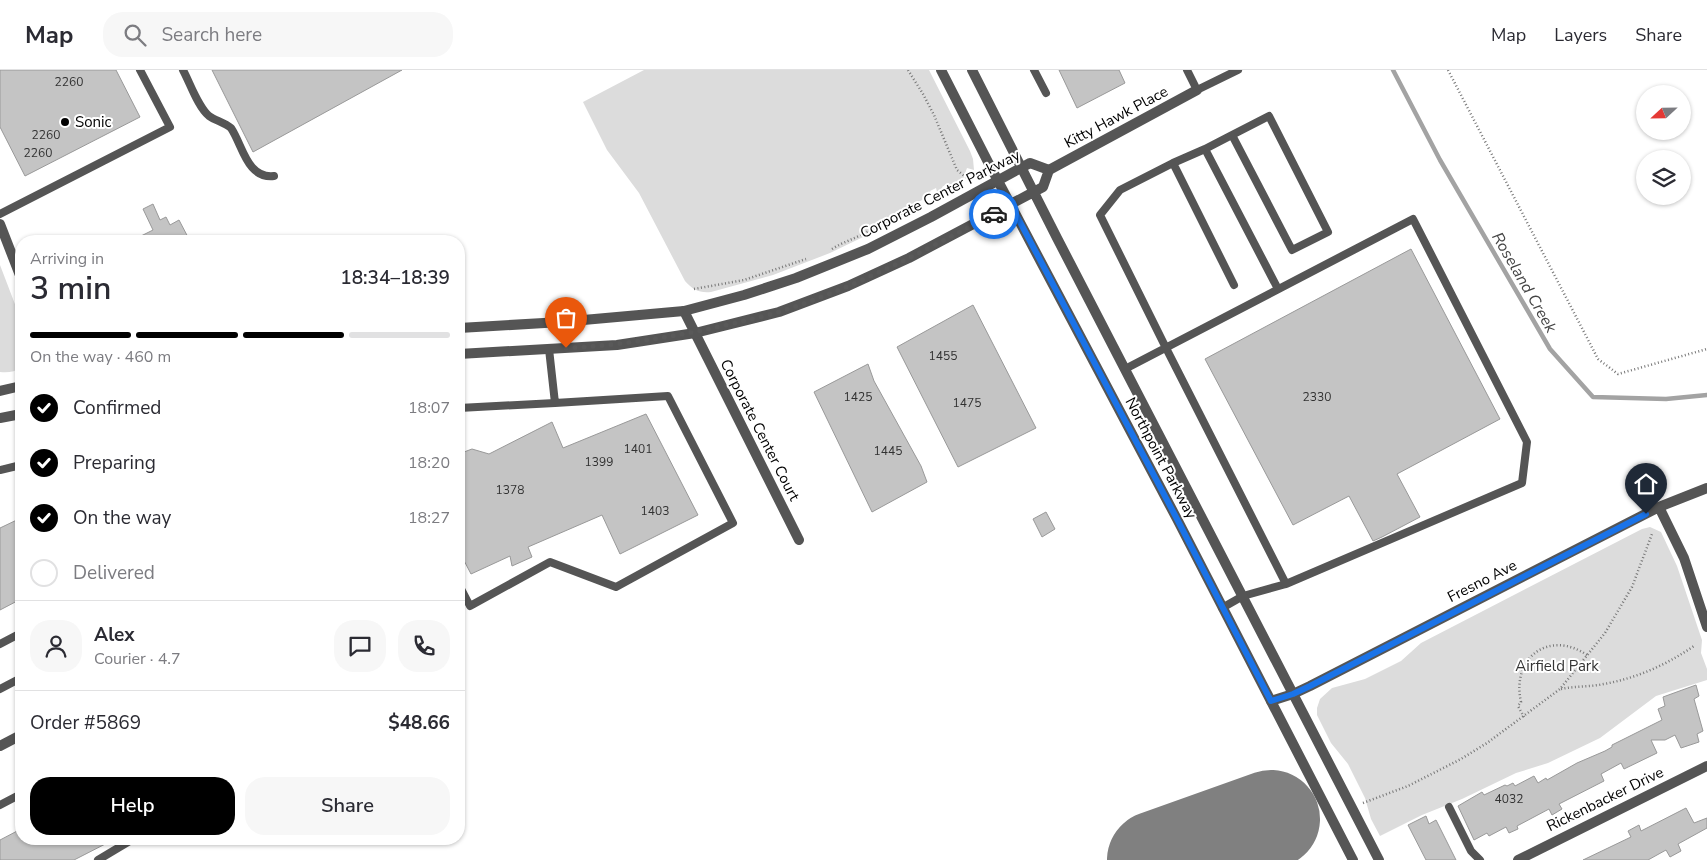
<!DOCTYPE html>
<html lang="en">
<head>
<meta charset="utf-8">
<style>
	body { margin:0; font-family:"Nunito Sans",sans-serif; background:#f7f7f7; color:#2b2b33; height:100vh; display:flex; flex-direction:column; font-size:19px; white-space:nowrap }
	* { box-sizing:border-box; margin:0 }
	p { font-size:16px; color:#7c7c81 }
	.icon { flex:none; width:28px; height:28px; fill:none; stroke:currentColor; stroke-width:2; stroke-linecap:round; stroke-linejoin:round }
	.map { position:relative; flex:1; overflow:hidden }
	.details { position:absolute; left:15px; top:165px; width:450px; height:610px; display:flex; flex-direction:column; background:#fff; border-radius:20px; box-shadow:0 1px 4px #0004 }
	.details>* { flex:none }
	.needle { width:32px; rotate:248deg }
	.controls { position:absolute; left:1636px; top:15px; display:grid; gap:10px }
	.controls a { display:grid; place-items:center; width:55px; height:55px; border-radius:50%; background:#fff; box-shadow:0 1px 4px #0004; font-size:25px }
	.pin { position:absolute; display:grid; place-items:center; width:42px; height:42px; color:#fff; margin:-51px -21px; border-radius:50% 50% 50% 0; rotate:-45deg; box-shadow:0 0 5px #0007 }
	.pin .icon { rotate:45deg }
	.courier { position:absolute; display:grid; place-items:center; width:50px; height:50px; margin:-25px; border:4px solid #1a73e8; border-radius:50%; background:#fff; color:#222; box-shadow:0 1px 6px #0007 }
	.headline em { font-style:normal; font-weight:600 }
	.headline div { display:flex; flex-direction:column-reverse }
	.headline { display:flex; align-items:center; justify-content:space-between; height:85px; padding:0 15px }
	h1 { font-size:32px; font-weight:600; line-height:38px }
	.bar { display:grid; grid-template-columns:repeat(4,1fr); gap:8px 5px; align-content:center; height:60px; padding:0 15px }
	.bar i { height:6px; border-radius:4px; background:#e1e1e2 }
	.bar .selected { background:#000 }
	.bar p { grid-column:span 4 }
	.line { display:flex; align-items:center; gap:12px; padding:0 15px; border-top:1px solid #e1e1e2 }
	.line div { flex:1 }
	.round { display:grid; place-items:center; flex:none; width:52px; height:52px; border-radius:20px; background:#f7f7f7 }
	ol { padding:0 15px; list-style:none }
	li { display:flex; align-items:center; gap:15px; height:55px }
	li p { margin-inline-start:auto }
	li .icon { padding:5px; border-radius:50%; background:#000; color:#fff; stroke-width:4 }
	li:last-child { color:#7c7c81 }
	li i { width:28px; height:28px; border:2px solid #e1e1e2; border-radius:50% }
	.primary-button { display:flex; gap:10px; margin-top:auto; padding:10px 15px }
	.primary-button a { flex:1; height:58px; border-radius:20px; background:#000; color:#fff; font-size:20px; font-weight:600; line-height:58px; text-align:center }
	.primary-button a+a { background:#f7f7f7; color:#2b2b33 }
	header { display:flex; align-items:center; gap:30px; box-sizing:border-box; height:70px; padding:0 25px; background:#fff; border-bottom:1px solid #e1e1e2 }
	header strong { font-size:24px }
	nav { display:flex; gap:28px; margin-inline-start:auto; font-size:18px }
	.search { width:350px; height:45px; background:#f7f7f7; display:flex; align-items:center; gap:12px; box-sizing:border-box; padding:0 18px; border-radius:20px; color:#7c7c81; font-size:19px }
	.map>svg:first-child { display:block }
	.green { fill:#dcdcdc }
	.lines { fill:none; stroke-linecap:round; stroke-linejoin:round }
	.stream { stroke:#a3a3a3; stroke-width:4.5 }
	.runway { stroke:#808080; stroke-width:98 }
	.building { fill:#c4c4c4; stroke:#999 }
	.path { stroke:#777; stroke-width:2.5; stroke-dasharray:1 2.5; stroke-linecap:butt }
	.service { stroke:#555; stroke-width:8 }
	.minor { stroke:#555; stroke-width:10 }
	.tertiary { stroke:#555; stroke-width:10 }
	.done { stroke:#595959; stroke-width:5; stroke-dasharray:0 9 }
	.route { stroke:#1a73e8; stroke-width:6 }
	.poi-dot { fill:#000; stroke:#fff; stroke-width:2 }
	.labels { text-anchor:middle; stroke-width:4; stroke-linejoin:round; paint-order:stroke }
	.number-label { font-size:12px; fill:#313131 }
	.street-label { font-size:15px; fill:#000; stroke:#fff }
	.poi-label { font-size:15px; fill:#000; stroke:#fff; text-anchor:start }
	.park-label { font-size:15px; fill:#333; stroke:#fff }
	.water-label { font-size:16px; font-style:italic; fill:#444; stroke:#fff }
</style>
</head>
<body>
<header>
<strong>Map</strong>
<div class="search"><svg class="icon" aria-label="search" viewBox="0 0 24 24"><circle cx="10" cy="10" r="6"/><path d="M15 15l6 6"/></svg>Search here</div>
<nav><a>Map</a><a>Layers</a><a>Share</a></nav>
</header>
<div class="map">
<svg width="1707" height="790" viewBox="0 0 1707 790">
	<rect width="100%" height="100%" fill="#fff"/>
	<!-- green -->
	<path class="green" d="M 644,0 L 929,0 L 970,81 L 973,89 L 974,100 L 967,98 L 963,109 L 946,117 L 945,115 L 942,117 L 943,119 L 937,122 L 936,118 L 930,121 L 932,125 L 914,134 L 917,141 L 830,183 L 773,205 L 711,222 C 699,223 693,220 685,211 L 639,123 L 607,80 L 583,32 Z
		M 0,195 L 21,250 L 21,297 C 15,302 8,303 0,302 Z
		M 1650,457 L 1661,462 L 1677,496 L 1702,570 L 1701,583 L 1707,599 L 1707,610 L 1656,626 L 1600,668 L 1548,693 L 1516,703 L 1462,729 L 1422,745 L 1380,766 L 1371,749 L 1365,728 L 1348,694 L 1331,673 L 1317,645 L 1317,638 L 1320,629 L 1332,618 L 1365,609 L 1401,591 L 1421,573 L 1642,459 Z"/>
	<g class="lines">
		<!-- stream -->
		<path class="stream" d="M 1393,0 L 1440,90 L 1550,279 L 1593,327 L 1666,329 L 1707,325"/>
		<!-- runway -->
		<path class="runway" d="M 1156,790 L 1271,749"/>
	</g>
	<!-- building -->
	<path class="building" d="M 0,0 L 116,0 L 140,47 L 25,106 L 0,57 Z
		M 212,0 L 402,0 L 253,82 Z
		M 1059,0 L 1119,0 L 1125,13 L 1077,38 Z
		M 153,134 L 160,150 L 166,147 L 170,155 L 179,150 L 190,171 L 131,171 L 153,160 L 143,139 Z
		M 1411,179 L 1500,349 L 1397,404 L 1420,447 L 1382,467 L 1373,471 L 1349,426 L 1293,455 L 1205,289 Z
		M 973,235 L 1036,358 L 958,397 L 897,277 Z
		M 868,294 L 874,311 L 921,396 L 927,412 L 872,442 L 814,322 Z
		M 646,344 L 698,445 L 620,484 L 602,445 L 528,477 L 532,487 L 512,496 L 510,486 L 471,504 L 459,481 L 459,382 L 464,382 L 472,379 L 489,384 L 552,352 L 563,378 Z
		M 1046,442 L 1055,459 L 1042,467 L 1033,449 Z
		M 21,448 L 21,529 L 0,540 L 0,458 Z
		M 1696,615 L 1699,626 L 1694,629 L 1703,661 L 1697,664 L 1699,672 L 1681,678 L 1675,665 L 1665,670 L 1651,670 L 1657,683 L 1624,699 L 1621,693 L 1601,704 L 1604,711 L 1559,734 L 1562,739 L 1552,745 L 1549,739 L 1517,756 L 1518,759 L 1509,763 L 1506,757 L 1489,766 L 1487,763 L 1474,770 L 1458,736 L 1482,722 L 1484,725 L 1505,715 L 1507,716 L 1513,713 L 1515,716 L 1534,706 L 1538,713 L 1546,708 L 1547,710 L 1577,693 L 1605,681 L 1612,677 L 1612,675 L 1662,650 L 1658,639 L 1665,636 L 1663,627 Z
		M 1686,738 L 1694,753 L 1707,748 L 1707,758 L 1678,774 L 1681,781 L 1670,787 L 1666,780 L 1648,790 L 1583,790 L 1631,767 L 1628,761 L 1639,755 L 1641,761 Z
		M 1426,746 L 1429,754 L 1436,750 L 1456,790 L 1426,790 L 1408,755 Z
		M 21,759 L 21,769 L 115,769 L 74,790 L 0,790 L 0,770 Z"/>
	<g class="lines">
		<!-- path -->
		<path class="path" d="M 908,0 L 923,24 L 934,45 L 957,100 L 967,108
			M 1448,0 L 1598,289 L 1618,304 L 1707,279
			M 832,179 C 843,172 854,169 865,163 C 882,155 898,145 916,138
			M 694,219 L 744,210 L 806,189
			M 1561,619 C 1575,616 1590,617 1604,614 C 1637,608 1666,595 1694,576
			M 1524,647 L 1518,636 L 1521,632 C 1511,588 1549,559 1587,585
			M 1363,733 L 1408,716 L 1461,689 L 1487,673 L 1560,619 L 1605,563 L 1632,517 L 1652,464"/>
		<!-- service -->
		<path class="service" d="M 183,0 C 190,13 198,37 209,46 C 216,51 224,52 231,58 C 243,76 247,109 274,106
			M 1034,0 L 1046,23
			M 1187,0 L 1197,20 L 1238,0
			M 1205,79 L 1278,219
			M 1173,93 L 1205,79 L 1232,65 L 1292,180 L 1328,162 L 1269,46 L 1232,65
			M 0,144 L 170,57 L 140,0
			M 1234,215 L 1173,93 L 1120,120 L 1100,145 L 1166,278 L 1286,514
			M 1125,299 L 1413,149 L 1527,372 L 1522,413 L 1286,514 L 1243,526 L 1222,538
			M 459,338 L 555,333
			M 0,400 L 21,395
			M 459,515 L 470,536 L 550,492 L 616,517 L 733,453 L 668,326 L 555,333 L 549,279
			M 0,574 L 21,563
			M 0,619 L 21,608
			M 0,735 L 21,724
			M 1449,737 L 1471,781 L 1480,790
			M 98,790 L 133,769"/>
		<!-- minor -->
		<path class="minor" d="M 1049,100 L 1197,20
			M 0,154 L 21,208
			M 684,241 L 799,470
			M 1659,437 L 1684,488 L 1707,557
			M 1271,631 L 1293,624 L 1310,616 L 1659,437 L 1707,418
			M 0,676 L 21,665
			M 1518,790 L 1707,696"/>
		<!-- tertiary -->
		<path class="tertiary" d="M 941,0 L 988,92 L 1177,449 L 1353,790
			M 972,0 L 1057,168 L 1379,790
			M 459,258 L 561,252 L 684,241 L 744,225 L 796,208 L 868,179 L 931,147 L 1030,93 L 1049,100 L 1043,117 L 909,188 L 848,216 L 779,242 L 695,263 L 617,275 L 459,284
			M 0,321 L 21,316
			M 0,348 L 21,344"/>
	</g>
	<g class="lines">
		<!-- done -->
		<path class="done" d="M 566,278 C 625,275 681,266 739,252 C 752,249 766,246 779,242 C 854,218 924,181 994,144"/>
		<!-- route -->
		<path class="route" d="M 994,144 L 1011,135 L 1177,449 L 1271,631 L 1293,624 L 1310,616 L 1646,444"/>
	</g>
	<!-- markers -->
	<circle class="poi-dot" cx="65" cy="52" r="5"/>
	<g class="labels">
		<!-- number labels -->
		<g class="number-label">
			<text x="69" y="16">2260</text>
			<text x="46" y="69">2260</text>
			<text x="38" y="87">2260</text>
			<text x="943" y="290">1455</text>
			<text x="858" y="331">1425</text>
			<text x="1317" y="331">2330</text>
			<text x="967" y="337">1475</text>
			<text x="638" y="383">1401</text>
			<text x="888" y="385">1445</text>
			<text x="599" y="396">1399</text>
			<text x="510" y="424">1378</text>
			<text x="655" y="445">1403</text>
			<text x="1509" y="733">4032</text>
		</g>
		<!-- street labels -->
		<g class="street-label">
			<text transform="translate(1116 47) rotate(-28)" y="5">Kitty Hawk Place</text>
			<text transform="translate(940 124) rotate(-27)" y="5">Corporate Center Parkway</text>
			<text transform="translate(760 360) rotate(63)" y="5">Corporate Center Court</text>
			<text transform="translate(1161 388) rotate(62)" y="5">Northpoint Parkway</text>
			<text transform="translate(1482 511) rotate(-27)" y="5">Fresno Ave</text>
			<text transform="translate(1605 729) rotate(-26)" y="5">Rickenbacker Drive</text>
		</g>
		<!-- poi labels -->
		<g class="poi-label">
			<text x="75" y="57">Sonic</text>
		</g>
		<!-- park labels -->
		<g class="park-label">
			<text x="1557" y="601">Airfield Park</text>
		</g>
		<!-- water labels -->
		<g class="water-label">
			<text transform="translate(1525 212) rotate(60)" y="6">Roseland Creek</text>
		</g>
	</g>
</svg>
<div class="controls">
<a><svg class="needle" viewBox="-14 -14 28 28"><path d="M0-13l5 13h-10z" fill="#e53935"/><path d="M0 13l5-13h-10z" fill="#7c7c81"/></svg></a>
<a><svg class="icon" aria-label="layers" viewBox="0 0 24 24"><path d="M12 4l9 5-9 5-9-5zM3 14l9 5 9-5"/></svg></a>
</div>
<div class="pin" style="left:566px;top:278px;background:#ea580c"><svg class="icon" aria-label="bag" viewBox="0 0 24 24"><path d="M5 8h14l-1 12H6zM9 8a3 3 0 0 1 6 0"/></svg></div>
<div class="pin" style="left:1646px;top:444px;background:#1f2937"><svg class="icon" aria-label="home" viewBox="0 0 24 24"><path d="M3 11l9-7 9 7M6 9v11h12V9"/></svg></div>
<div class="courier" style="left:994px;top:144px"><svg class="icon" aria-label="car" viewBox="0 0 24 24"><path d="M5 17H2v-5l4-1 3-4h7l3 4 3 1v5h-3M9 17h6M6 11h13"/><circle cx="7" cy="17" r="2"/><circle cx="17" cy="17" r="2"/></svg></div>
<section class="details">
<div class="headline"><div><h1>3 min</h1><p>Arriving in</p></div><em>18:34–18:39</em></div>
<div class="bar"><i class="selected"></i><i class="selected"></i><i class="selected"></i><i></i><p>On the way · 460 m</p></div>
<ol>
<li><svg class="icon" aria-label="check" viewBox="0 0 24 24"><path d="M5 12l5 5 9-10"/></svg>Confirmed<p>18:07</p></li>
<li><svg class="icon" aria-label="check" viewBox="0 0 24 24"><path d="M5 12l5 5 9-10"/></svg>Preparing<p>18:20</p></li>
<li><svg class="icon" aria-label="check" viewBox="0 0 24 24"><path d="M5 12l5 5 9-10"/></svg>On the way<p>18:27</p></li>
<li><i></i>Delivered</li>
</ol>
<div class="line" style="height:90px"><a class="round"><svg class="icon" aria-label="person" viewBox="0 0 24 24"><circle cx="12" cy="8" r="4"/><path d="M4 21q1-7 8-7t8 7"/></svg></a><div><b>Alex</b><p>Courier · 4.7</p></div><a class="round"><svg class="icon" aria-label="chat" viewBox="0 0 24 24"><path d="M4 5h16v11H9l-5 4z"/></svg></a><a class="round"><svg class="icon" aria-label="phone" viewBox="0 0 24 24"><path d="M5 4h4l2 5-3 2q2 4 5 5l2-3 5 2v4C11 20 4 13 5 4z"/></svg></a></div>
<div class="line" style="height:65px"><div>Order #5869</div><b>$48.66</b></div>
<div class="primary-button"><a>Help</a><a>Share</a></div>
</section>
</div>
</body>
</html>
